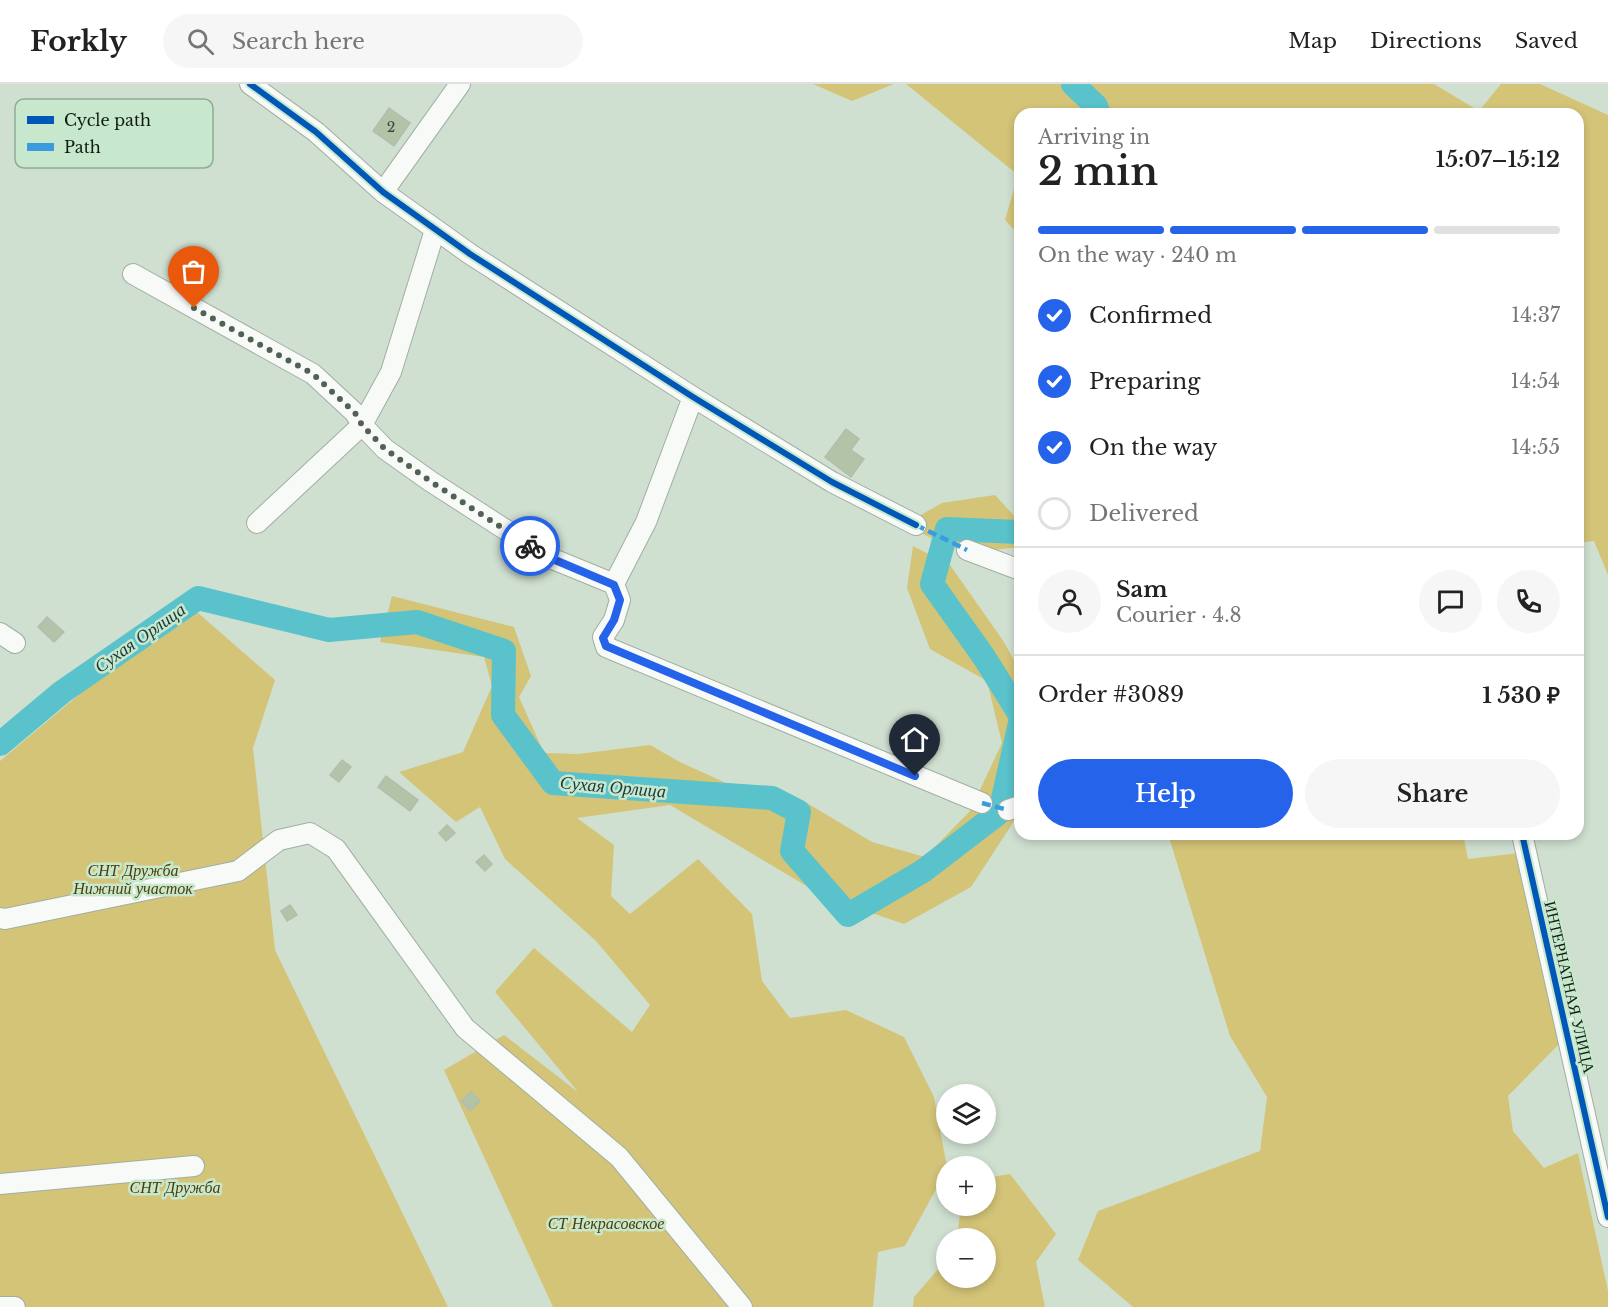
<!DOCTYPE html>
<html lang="en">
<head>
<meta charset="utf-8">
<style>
	body { margin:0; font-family:"Libre Baskerville",serif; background:#f6f6f6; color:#222; height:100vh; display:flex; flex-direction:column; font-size:22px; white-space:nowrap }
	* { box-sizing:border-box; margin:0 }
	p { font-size:20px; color:#767676 }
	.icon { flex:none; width:33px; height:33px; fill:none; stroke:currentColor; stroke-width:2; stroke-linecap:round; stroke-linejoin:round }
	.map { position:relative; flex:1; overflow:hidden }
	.panel { position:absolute; left:1014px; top:24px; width:570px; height:732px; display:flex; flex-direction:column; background:#fff; border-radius:18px; box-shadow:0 3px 9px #0003 }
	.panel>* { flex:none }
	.fabs { position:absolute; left:936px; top:1000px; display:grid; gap:12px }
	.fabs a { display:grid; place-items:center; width:60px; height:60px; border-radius:50%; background:#fff; box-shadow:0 3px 9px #0003; font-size:30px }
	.pin { position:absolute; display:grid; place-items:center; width:51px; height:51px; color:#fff; margin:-62px -26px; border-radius:50% 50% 50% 0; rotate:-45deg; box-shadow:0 0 6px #0007 }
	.pin .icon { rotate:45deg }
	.courier { position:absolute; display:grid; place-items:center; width:60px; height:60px; margin:-30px; border:4px solid #2563eb; border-radius:50%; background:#fff; color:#222; box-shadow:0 2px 8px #0007 }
	.summary em { font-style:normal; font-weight:600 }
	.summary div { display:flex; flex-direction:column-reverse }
	.summary { display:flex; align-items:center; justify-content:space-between; height:102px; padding:0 24px }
	h1 { font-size:39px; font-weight:600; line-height:45px }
	.bar { display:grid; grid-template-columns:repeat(4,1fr); gap:9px 6px; align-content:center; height:72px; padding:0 24px }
	.bar i { height:8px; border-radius:4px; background:#e0e0e0 }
	.bar .active { background:#2563eb }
	.bar p { grid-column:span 4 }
	.line { display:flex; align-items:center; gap:15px; padding:0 24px; border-top:2px solid #e0e0e0 }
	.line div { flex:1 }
	.round { display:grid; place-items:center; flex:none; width:63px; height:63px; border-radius:32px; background:#f6f6f6 }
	ol { padding:0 24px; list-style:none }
	li { display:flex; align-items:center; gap:18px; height:66px }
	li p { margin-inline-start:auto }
	li .icon { padding:6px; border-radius:50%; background:#2563eb; color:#fff; stroke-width:4 }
	li:last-child { color:#767676 }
	li i { width:33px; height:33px; border:3px solid #e0e0e0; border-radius:50% }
	.primary-button { display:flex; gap:12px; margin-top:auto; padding:12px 24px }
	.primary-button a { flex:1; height:69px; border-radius:36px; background:#2563eb; color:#fff; font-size:24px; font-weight:600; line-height:69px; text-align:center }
	.primary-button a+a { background:#f6f6f6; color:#222 }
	header { display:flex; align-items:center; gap:36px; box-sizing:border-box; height:84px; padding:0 30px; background:#fff; border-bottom:2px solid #e0e0e0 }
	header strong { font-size:28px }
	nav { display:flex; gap:33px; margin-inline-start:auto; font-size:21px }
	.search { width:420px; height:54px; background:#f6f6f6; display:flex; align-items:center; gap:15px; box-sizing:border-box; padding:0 21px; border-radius:33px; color:#767676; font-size:22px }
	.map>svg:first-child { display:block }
	.green { fill:#d4c478 }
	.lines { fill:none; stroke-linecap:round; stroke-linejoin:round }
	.river { stroke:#59c2cb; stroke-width:24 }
	.building { fill:#b3c3a8; stroke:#b2bdaf; stroke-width:1.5 }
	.minor-casing { stroke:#a1aea2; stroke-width:22 }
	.minor { stroke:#f8faf8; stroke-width:20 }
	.quiet { stroke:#3a9bde; stroke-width:4.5; stroke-dasharray:9 4.5; stroke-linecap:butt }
	.cycleway-casing { stroke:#c7e8cc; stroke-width:10 }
	.cycleway { stroke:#0057b8; stroke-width:6 }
	.done { stroke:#536155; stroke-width:6; stroke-dasharray:0 10.8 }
	.route { stroke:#2563eb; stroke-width:8 }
	.labels { text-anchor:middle; stroke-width:5; stroke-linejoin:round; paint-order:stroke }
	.number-label { font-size:14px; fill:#394638 }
	.park-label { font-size:16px; font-style:italic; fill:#4e3c09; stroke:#c7e8cc }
	.street-label { font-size:16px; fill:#101c12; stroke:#c7e8cc }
	.water-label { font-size:18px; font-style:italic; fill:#1b373c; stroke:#c7e8cc }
	.key { fill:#c7e8cc; stroke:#90ab94; stroke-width:1.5 }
	.key-label { font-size:16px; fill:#101c12 }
</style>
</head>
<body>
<header>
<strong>Forkly</strong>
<div class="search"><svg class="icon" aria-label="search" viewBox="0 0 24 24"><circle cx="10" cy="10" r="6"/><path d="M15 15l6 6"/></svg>Search here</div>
<nav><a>Map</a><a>Directions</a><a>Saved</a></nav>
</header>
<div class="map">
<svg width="1608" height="1223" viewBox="0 0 1608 1223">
	<rect width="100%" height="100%" fill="#cfe0d1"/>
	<!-- green -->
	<path class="green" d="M 813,0 L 894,0 L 852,17 Z
		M 906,0 L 1434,0 L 1479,27 L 1501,0 L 1540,0 L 1608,31 L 1608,491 L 1594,457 L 1578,459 L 1578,30 L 1020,30 L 1020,152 L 1005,136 L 1018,91 Z
		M 995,411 L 1017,435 L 1020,434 L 1020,463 L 965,469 L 903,441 L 942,419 Z
		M 913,462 L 950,481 L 1004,558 L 1020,587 L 1020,728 L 971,803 L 904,840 L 825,813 L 670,721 L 577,734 L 614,761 L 611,812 L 630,830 L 698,775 L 752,830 L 762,897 L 790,934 L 846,926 L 904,953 L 934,1013 L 947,1083 L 946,1087 L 905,1162 L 878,1168 L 873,1223 L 553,1223 L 444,986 L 504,951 L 578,1008 L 495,908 L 534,864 L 632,948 L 650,921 L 596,857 L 505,775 L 480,723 L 456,738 L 399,688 L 463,668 L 492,602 L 484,573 L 380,558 L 392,512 L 514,543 L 531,592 L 519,613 L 544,669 L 578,670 L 650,661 L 680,678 L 752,711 L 807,719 L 872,758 L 925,773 L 970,727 L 1002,659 L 987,597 L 930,565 L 907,504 Z
		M 197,528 L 275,596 L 253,664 L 275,866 L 448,1223 L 0,1223 L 0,677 L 119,577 Z
		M 1168,750 L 1463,750 L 1468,775 L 1519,769 L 1560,959 L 1508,1012 L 1513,1047 L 1544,1084 L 1578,1069 L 1608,1207 L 1608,1223 L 1133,1223 L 1078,1176 L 1098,1127 L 1260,1067 L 1267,1013 L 1230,952 Z
		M 1010,1090 L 1056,1150 L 1036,1178 L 1045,1223 L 913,1223 L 914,1213 L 946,1176 L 946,1194 L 986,1194 L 986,1155 L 957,1155 L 961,1122 L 986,1122 L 986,1094 Z"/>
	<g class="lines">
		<!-- river -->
		<path class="river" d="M 1073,0 L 1096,22 L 1099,30
			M 1020,448 L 947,445 L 932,500 L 984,573 L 1020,631
			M 0,660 L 62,608 L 198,514 L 329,546 L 417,538 L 504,567 L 503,631 L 553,699 L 772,714 L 799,728 L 792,767 L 848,831 L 923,787 L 1000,728 L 1020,639"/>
	</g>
	<!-- building -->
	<path class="building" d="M 389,24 L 410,39 L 394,62 L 373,47 Z
		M 846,345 L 859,355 L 851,366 L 864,375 L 851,393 L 825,373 Z
		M 47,533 L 64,548 L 54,558 L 38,543 Z
		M 342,676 L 351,683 L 339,698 L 330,691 Z
		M 386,692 L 418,716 L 410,727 L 378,703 Z
		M 447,741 L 455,749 L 446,757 L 439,749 Z
		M 484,771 L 492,780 L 485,787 L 476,778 Z
		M 290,821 L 297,831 L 287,837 L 281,827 Z
		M 471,1008 L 480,1017 L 470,1027 L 461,1017 Z"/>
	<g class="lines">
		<!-- minor casing -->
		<g class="minor-casing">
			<path id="minor" d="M 250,0 L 316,48 L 383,108 L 470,170 L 693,313 L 832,398 L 916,441
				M 383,108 L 460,0
				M 133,190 L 313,290 L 355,329 L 362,341 L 385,365 L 430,397 L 548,473 L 614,500 L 620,516 L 614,536 L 603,553 L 606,563 L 982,719
				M 257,439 L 362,341 L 391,288 L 435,146
				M 967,466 L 1020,486
				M 614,500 L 646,438 L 693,313
				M 0,549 L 15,559
				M 1008,726 L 1020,722
				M 1522,750 L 1608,1133
				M 0,834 L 5,835 L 238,787 L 279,756 L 310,749 L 336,765 L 465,944 L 619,1073 L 742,1223
				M 0,1100 L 194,1082
				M 0,1223 L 15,1223"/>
		</g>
		<!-- minor -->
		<use href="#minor" class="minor"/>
		<!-- quiet -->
		<path class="quiet" d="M 916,441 L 967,466
			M 982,719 L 1008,726"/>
		<!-- cycleway casing -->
		<g class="cycleway-casing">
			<path id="cycleway" d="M 250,0 L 316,48 L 383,108 L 470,170 L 693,313 L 832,398 L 916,441
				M 1522,750 L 1608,1133"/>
		</g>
		<!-- cycleway -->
		<use href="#cycleway" class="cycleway"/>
	</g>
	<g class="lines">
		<!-- done -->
		<path class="done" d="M 194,224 L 313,290 L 355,329 L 362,341 L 385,365 L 430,397 L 530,462"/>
		<!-- route -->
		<path class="route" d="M 530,462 L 548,473 L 614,501 L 620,516 L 614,536 L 603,554 L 606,562 L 915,692"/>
	</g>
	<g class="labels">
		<!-- number labels -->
		<g class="number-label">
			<text x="391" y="48">2</text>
		</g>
		<!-- park labels -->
		<g class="park-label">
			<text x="133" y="792">СНТ Дружба<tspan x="133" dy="18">Нижний участок</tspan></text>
			<text x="175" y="1109">СНТ Дружба</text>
			<text x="606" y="1145">СТ Некрасовское</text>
		</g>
		<!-- street labels -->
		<g class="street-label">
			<text transform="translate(1570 903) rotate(77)" y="6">ИНТЕРНАТНАЯ УЛИЦА</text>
		</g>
		<!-- water labels -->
		<g class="water-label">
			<text transform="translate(140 554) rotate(-35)" y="6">Сухая Орлица</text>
			<text transform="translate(613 703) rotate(5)" y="6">Сухая Орлица</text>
		</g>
	</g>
	<!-- legend -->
	<rect x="15" y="15" width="198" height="69" rx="9" class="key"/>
	<rect x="27" y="32" width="27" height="8" fill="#0057b8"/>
	<rect x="27" y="59" width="27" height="8" fill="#3a9bde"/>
	<g class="key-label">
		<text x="64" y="42">Cycle path</text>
		<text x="64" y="69">Path</text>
	</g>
</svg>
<div class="fabs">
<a><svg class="icon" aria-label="layers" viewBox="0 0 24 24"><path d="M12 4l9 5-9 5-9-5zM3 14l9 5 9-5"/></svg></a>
<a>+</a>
<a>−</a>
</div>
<div class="pin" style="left:194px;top:224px;background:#ea580c"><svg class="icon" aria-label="bag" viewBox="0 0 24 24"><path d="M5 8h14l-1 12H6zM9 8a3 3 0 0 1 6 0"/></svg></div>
<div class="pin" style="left:915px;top:692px;background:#1f2937"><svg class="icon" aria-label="home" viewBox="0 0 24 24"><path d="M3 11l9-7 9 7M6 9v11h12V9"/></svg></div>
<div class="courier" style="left:530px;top:462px"><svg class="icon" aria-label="bike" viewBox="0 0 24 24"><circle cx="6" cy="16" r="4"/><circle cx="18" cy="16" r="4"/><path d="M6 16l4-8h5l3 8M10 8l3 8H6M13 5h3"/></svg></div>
<section class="panel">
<div class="summary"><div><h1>2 min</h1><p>Arriving in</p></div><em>15:07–15:12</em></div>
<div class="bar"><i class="active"></i><i class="active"></i><i class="active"></i><i></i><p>On the way · 240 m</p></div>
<ol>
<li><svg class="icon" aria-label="check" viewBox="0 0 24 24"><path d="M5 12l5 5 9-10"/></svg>Confirmed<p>14:37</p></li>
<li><svg class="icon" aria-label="check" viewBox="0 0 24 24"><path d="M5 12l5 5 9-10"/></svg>Preparing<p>14:54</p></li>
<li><svg class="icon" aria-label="check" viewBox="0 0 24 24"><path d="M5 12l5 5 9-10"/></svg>On the way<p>14:55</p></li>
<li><i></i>Delivered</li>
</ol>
<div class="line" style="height:108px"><a class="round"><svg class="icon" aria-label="person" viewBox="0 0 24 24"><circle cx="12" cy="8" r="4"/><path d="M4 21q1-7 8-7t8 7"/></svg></a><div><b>Sam</b><p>Courier · 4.8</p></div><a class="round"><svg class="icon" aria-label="chat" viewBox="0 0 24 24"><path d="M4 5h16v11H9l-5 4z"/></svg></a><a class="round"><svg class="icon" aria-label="phone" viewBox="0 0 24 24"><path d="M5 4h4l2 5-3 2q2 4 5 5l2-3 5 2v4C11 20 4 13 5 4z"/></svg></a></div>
<div class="line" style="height:78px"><div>Order #3089</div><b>1 530 ₽</b></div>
<div class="primary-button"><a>Help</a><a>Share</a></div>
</section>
</div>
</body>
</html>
